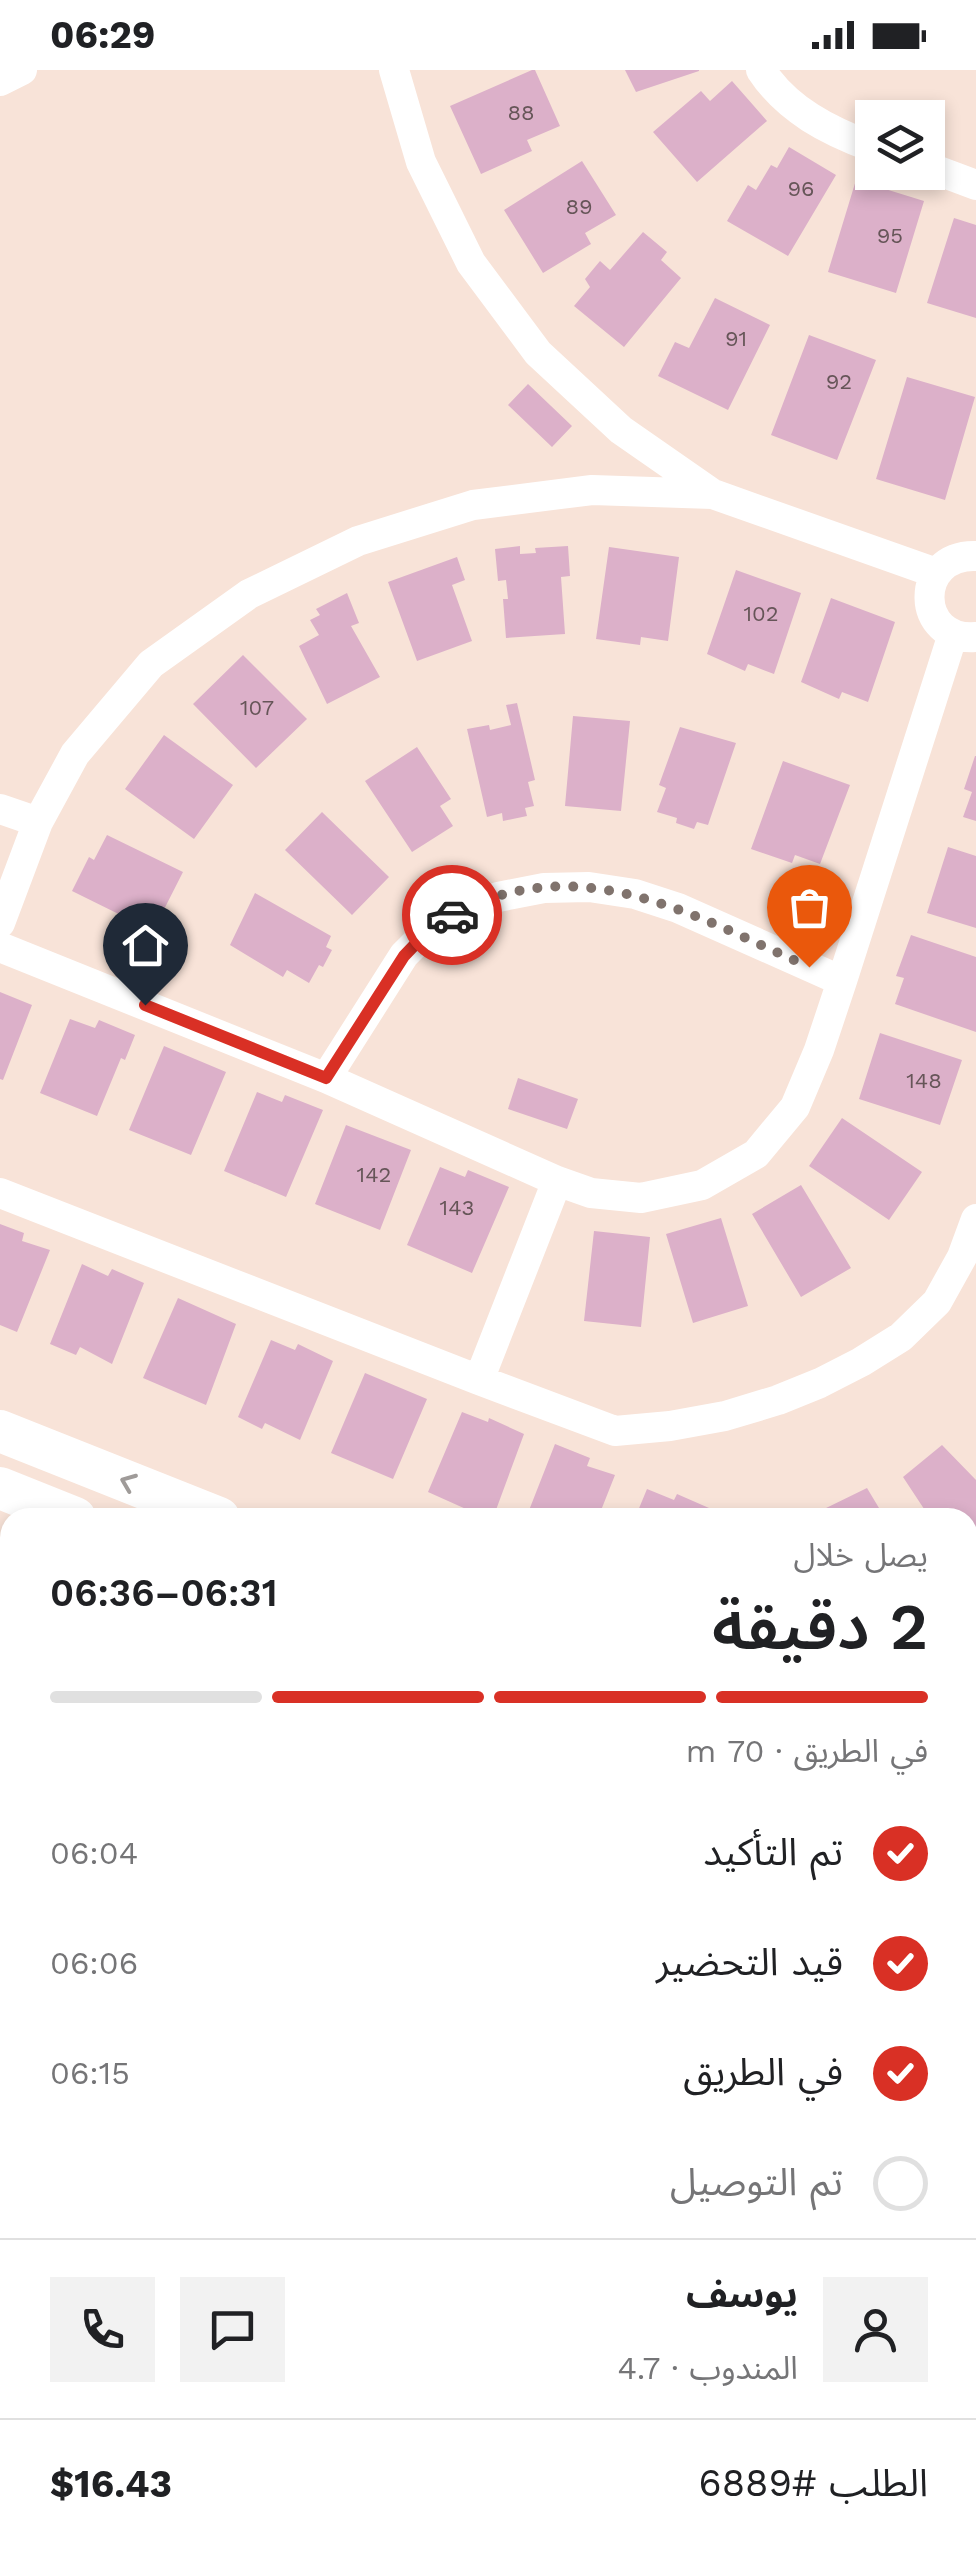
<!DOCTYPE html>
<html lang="ar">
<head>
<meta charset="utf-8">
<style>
	body { margin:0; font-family:"Work Sans","Noto Sans Arabic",sans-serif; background:#f2f2f2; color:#202124; direction:rtl; height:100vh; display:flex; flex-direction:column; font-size:38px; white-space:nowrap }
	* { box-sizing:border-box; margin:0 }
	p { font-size:32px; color:#757577 }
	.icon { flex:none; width:55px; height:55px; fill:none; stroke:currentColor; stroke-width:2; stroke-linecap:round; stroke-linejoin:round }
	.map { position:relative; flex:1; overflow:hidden; direction:ltr }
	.drawer { position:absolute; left:0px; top:1438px; width:978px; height:1062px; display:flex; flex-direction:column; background:#fff; border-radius:30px 30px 0 0; box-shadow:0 5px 15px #0003; direction:rtl }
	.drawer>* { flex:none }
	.buttons { position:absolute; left:855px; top:30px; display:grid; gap:20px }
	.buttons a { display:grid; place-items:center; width:90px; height:90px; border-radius:0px; background:#fff; box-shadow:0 5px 15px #0003; font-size:50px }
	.pin { position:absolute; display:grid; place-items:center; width:85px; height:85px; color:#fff; margin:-102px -42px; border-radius:50% 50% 50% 0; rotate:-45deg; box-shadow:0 0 10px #0007 }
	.pin .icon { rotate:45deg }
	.courier { position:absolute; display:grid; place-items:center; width:100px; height:100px; margin:-50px; border:8px solid #d93025; border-radius:50%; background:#fff; color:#222; box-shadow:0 2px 12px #0007 }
	.summary em { font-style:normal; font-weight:600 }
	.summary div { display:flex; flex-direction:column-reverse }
	.summary { display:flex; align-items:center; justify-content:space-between; height:170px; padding:0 50px }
	h1 { font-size:65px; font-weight:600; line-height:75px }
	.bar { display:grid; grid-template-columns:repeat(4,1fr); gap:15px 10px; align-content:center; height:120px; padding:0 50px }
	.bar i { height:12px; border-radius:8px; background:#e0e0e0 }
	.bar .selected { background:#d93025 }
	.bar p { grid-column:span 4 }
	.line { display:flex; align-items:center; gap:25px; padding:0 50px; border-top:2px solid #e0e0e0 }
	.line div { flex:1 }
	.round { display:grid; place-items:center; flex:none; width:105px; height:105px; border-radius:0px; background:#f2f2f2 }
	ol { padding:0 50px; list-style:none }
	li { display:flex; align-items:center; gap:30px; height:110px }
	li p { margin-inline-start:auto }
	li .icon { padding:10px; border-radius:50%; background:#d93025; color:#fff; stroke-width:4 }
	li:last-child { color:#757577 }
	li i { width:55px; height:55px; border:5px solid #e0e0e0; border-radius:50% }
	.status { display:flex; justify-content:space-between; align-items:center; height:70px; padding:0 50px; background:#fff; direction:ltr }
	.status svg { height:28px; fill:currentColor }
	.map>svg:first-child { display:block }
	.building { fill:#dcb0c9 }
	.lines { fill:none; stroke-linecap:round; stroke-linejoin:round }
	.lane { stroke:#fff; stroke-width:15 }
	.street { stroke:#fff; stroke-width:30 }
	.secondary { stroke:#fff; stroke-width:42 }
	.oneway { stroke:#9f9b99 }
	.done { stroke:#80736d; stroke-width:10; stroke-dasharray:0 18 }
	.route { stroke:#d93025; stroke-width:12 }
	.labels { text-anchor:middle; stroke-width:9; stroke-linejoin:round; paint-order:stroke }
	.number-label { font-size:22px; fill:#665558 }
</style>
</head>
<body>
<div class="status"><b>06:29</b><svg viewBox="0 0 49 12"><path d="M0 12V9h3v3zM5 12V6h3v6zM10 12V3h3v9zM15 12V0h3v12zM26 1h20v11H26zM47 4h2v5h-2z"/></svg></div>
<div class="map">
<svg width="976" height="2499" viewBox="0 0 976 2499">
	<rect width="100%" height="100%" fill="#f8e3d8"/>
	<!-- building -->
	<path class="building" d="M 532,0 L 535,0 L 560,56 L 527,70 L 532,81 L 481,104 L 450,36 Z
		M 625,0 L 699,0 L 699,1 L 636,22 Z
		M 732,11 L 767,51 L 697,112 L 653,62 L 701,21 L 710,31 Z
		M 789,77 L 836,105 L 788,186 L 727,151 L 748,115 L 756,120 L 771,95 L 777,98 Z
		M 582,91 L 616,145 L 585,163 L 591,174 L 543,203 L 504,140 Z
		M 856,110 L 924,131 L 896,223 L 828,202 Z
		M 954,148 L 976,155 L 976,248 L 927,233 Z
		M 643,162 L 667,182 L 661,190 L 681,208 L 624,277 L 574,236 L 590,217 L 585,209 L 600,191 L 610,200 Z
		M 715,228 L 770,255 L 728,340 L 658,306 L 675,272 L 689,278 Z
		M 809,265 L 876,290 L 837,390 L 771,365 Z
		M 907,307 L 975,327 L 945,430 L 876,409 Z
		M 528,314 L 572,356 L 552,377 L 508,335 Z
		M 520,476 L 520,484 L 536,483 L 535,478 L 568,476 L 570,506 L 561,507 L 565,564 L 506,568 L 503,529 L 508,529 L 506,510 L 498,511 L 495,479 Z
		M 609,477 L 679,487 L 668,571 L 641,567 L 640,575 L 596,569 Z
		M 457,487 L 465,510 L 452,515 L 472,571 L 417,591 L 388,512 Z
		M 736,500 L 801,523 L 774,604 L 748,594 L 745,601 L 707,584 Z
		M 347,523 L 359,553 L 351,556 L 380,607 L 327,634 L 299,576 L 319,565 L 310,550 L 320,545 L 316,539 Z
		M 831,528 L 895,552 L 868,632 L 842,622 L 839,629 L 801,612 Z
		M 243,585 L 307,649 L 256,698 L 193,634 Z
		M 517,633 L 535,710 L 528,712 L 534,736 L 525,738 L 527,746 L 503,751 L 502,743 L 487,747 L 467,659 L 489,655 L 490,660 L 511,655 L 506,635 Z
		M 573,646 L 630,651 L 621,741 L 565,736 Z
		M 680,657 L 736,673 L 708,755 L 697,752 L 694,759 L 676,753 L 677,748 L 657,742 L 666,718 L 659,715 Z
		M 164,665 L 233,715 L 194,769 L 125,719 Z
		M 417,677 L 451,729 L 440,736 L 453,756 L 412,782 L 365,711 Z
		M 975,686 L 976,686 L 976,751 L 963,747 L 972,722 L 964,719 Z
		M 783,691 L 850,715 L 820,794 L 795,785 L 792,793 L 751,779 Z
		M 322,742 L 389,807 L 352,845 L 285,780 Z
		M 107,765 L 183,802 L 153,861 L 72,821 L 89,787 L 94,790 Z
		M 948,777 L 976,786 L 976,858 L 927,843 Z
		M 255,823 L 331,866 L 326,877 L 332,880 L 323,897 L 319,895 L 309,913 L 287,900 L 283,907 L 230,875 Z
		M 911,865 L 976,887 L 976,962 L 895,934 L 904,908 L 896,906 Z
		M 0,922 L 32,935 L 3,1010 L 0,1009 Z
		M 70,949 L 95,958 L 99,950 L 135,965 L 125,990 L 121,988 L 97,1046 L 40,1023 Z
		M 880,963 L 962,990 L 940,1055 L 859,1029 Z
		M 164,976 L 226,1002 L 191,1085 L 129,1060 Z
		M 518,1008 L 578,1029 L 567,1059 L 508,1039 Z
		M 257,1022 L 282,1032 L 285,1025 L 323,1040 L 286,1127 L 224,1101 Z
		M 842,1048 L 922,1102 L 889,1150 L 809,1096 Z
		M 346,1055 L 411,1080 L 380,1160 L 315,1134 Z
		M 440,1097 L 465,1107 L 468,1100 L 509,1117 L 472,1203 L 407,1175 Z
		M 801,1115 L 851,1198 L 801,1227 L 752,1144 Z
		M 721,1148 L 748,1236 L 693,1253 L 666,1164 Z
		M 0,1154 L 24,1163 L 22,1171 L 50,1180 L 17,1262 L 0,1255 Z
		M 594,1161 L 650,1167 L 641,1257 L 584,1251 Z
		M 82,1194 L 108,1206 L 112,1199 L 144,1213 L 112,1294 L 80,1277 L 76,1285 L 50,1274 Z
		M 178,1228 L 236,1254 L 206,1335 L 143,1308 Z
		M 271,1270 L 295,1280 L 298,1274 L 333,1291 L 300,1370 L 265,1353 L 262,1359 L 238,1347 Z
		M 365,1303 L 427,1329 L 393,1409 L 331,1383 Z
		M 462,1342 L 488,1352 L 489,1348 L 524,1364 L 493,1448 L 486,1448 L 428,1422 Z
		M 555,1374 L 590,1388 L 587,1396 L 615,1405 L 598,1448 L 526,1448 Z
		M 942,1375 L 976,1410 L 976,1474 L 968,1481 L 968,1448 L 930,1448 L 903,1407 Z
		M 867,1418 L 885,1448 L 825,1448 L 822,1440 Z
		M 647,1419 L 674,1430 L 677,1424 L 709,1438 L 706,1448 L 635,1448 Z"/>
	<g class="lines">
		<!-- lane -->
		<path class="lane" d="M 0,2343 L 10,2322
			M 0,2369 L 10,2374"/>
		<!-- street -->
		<path class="street" d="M 394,0 L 421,92 L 471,193 L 538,283 L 621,360 L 713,424 L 936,503
			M 761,0 C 787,40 829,61 872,77
			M 0,11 L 22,0
			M 928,97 L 976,115
			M 976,486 C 913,484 915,572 976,567
			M 0,739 L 38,752
			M 0,853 L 38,752 L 75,684 L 151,594 L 249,524 L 358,471 L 473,435 L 592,420 L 713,424
			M 0,877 L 326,1008 L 557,1111 L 591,1123 L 641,1128 L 702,1115 L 756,1084 L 795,1037 L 819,980 L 842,911 L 953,564
			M 326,1008 L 404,885 L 427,862 L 456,843 L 498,827 L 544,818 L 589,817 L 635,824 L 678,838 L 842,911
			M 0,1123 L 479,1310 L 615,1361 L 670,1356 L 725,1346 L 778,1330 L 820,1313 L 861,1292 L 901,1267 L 937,1232 L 962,1187 L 976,1149
			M 479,1310 L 557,1111"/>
		<!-- secondary -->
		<path class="secondary" d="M 0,1361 L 219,1448
			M 0,1418 L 75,1448
			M 968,1724 L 976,1723
			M 968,1899 L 976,1879
			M 968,2246 L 976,2226
			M 711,2499 L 715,2490
			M 856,2499 L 860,2490"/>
	</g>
	<!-- one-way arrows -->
	<defs><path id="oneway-chevron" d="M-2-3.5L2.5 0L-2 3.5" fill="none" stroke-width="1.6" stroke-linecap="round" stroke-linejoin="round" transform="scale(2.5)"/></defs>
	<use class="oneway" href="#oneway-chevron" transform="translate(128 1412) rotate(-158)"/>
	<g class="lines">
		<!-- done -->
		<path class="done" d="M 452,845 C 580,777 693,845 809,897"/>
		<!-- route -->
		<path class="route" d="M 145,935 L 326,1008 L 404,886 L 427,862 L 452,845"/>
	</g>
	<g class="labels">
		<!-- number labels -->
		<g class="number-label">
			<text x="521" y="50">88</text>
			<text x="801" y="126">96</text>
			<text x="579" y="144">89</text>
			<text x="890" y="173">95</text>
			<text x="736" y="276">91</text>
			<text x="839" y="319">92</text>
			<text x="761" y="551">102</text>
			<text x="257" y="645">107</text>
			<text x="924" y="1018">148</text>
			<text x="374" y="1112">142</text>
			<text x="457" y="1145">143</text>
		</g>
	</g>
</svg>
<div class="buttons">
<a><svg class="icon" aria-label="layers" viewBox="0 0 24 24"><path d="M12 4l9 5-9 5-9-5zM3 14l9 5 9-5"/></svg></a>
</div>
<div class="pin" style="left:809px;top:897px;background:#ea580c"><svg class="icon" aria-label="bag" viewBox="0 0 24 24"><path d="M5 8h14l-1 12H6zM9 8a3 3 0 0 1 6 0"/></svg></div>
<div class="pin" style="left:145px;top:935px;background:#1f2937"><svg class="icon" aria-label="home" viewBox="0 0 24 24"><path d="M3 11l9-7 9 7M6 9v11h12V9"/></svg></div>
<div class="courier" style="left:452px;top:845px"><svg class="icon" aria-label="car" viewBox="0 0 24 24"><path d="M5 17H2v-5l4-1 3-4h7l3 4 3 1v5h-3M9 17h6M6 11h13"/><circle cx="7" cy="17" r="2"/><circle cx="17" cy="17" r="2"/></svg></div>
<section class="drawer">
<div class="summary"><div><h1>2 دقيقة</h1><p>يصل خلال</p></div><em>06:31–06:36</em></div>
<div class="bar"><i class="selected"></i><i class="selected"></i><i class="selected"></i><i></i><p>في الطريق · 70 m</p></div>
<ol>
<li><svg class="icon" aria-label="check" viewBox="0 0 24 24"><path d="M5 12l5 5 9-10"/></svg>تم التأكيد<p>06:04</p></li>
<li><svg class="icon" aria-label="check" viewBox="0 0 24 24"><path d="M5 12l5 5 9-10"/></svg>قيد التحضير<p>06:06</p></li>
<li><svg class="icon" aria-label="check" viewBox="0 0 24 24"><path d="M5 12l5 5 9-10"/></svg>في الطريق<p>06:15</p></li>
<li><i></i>تم التوصيل</li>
</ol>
<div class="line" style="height:180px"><a class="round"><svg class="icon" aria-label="person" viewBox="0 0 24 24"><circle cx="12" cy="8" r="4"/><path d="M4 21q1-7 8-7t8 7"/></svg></a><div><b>يوسف</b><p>المندوب · 4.7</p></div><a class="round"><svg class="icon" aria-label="chat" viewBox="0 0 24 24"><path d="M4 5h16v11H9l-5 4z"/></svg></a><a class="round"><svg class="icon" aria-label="phone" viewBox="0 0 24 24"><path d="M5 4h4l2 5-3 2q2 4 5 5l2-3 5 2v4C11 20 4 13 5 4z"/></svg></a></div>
<div class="line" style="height:130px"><div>الطلب #6889</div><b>$16.43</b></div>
</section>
</div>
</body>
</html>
